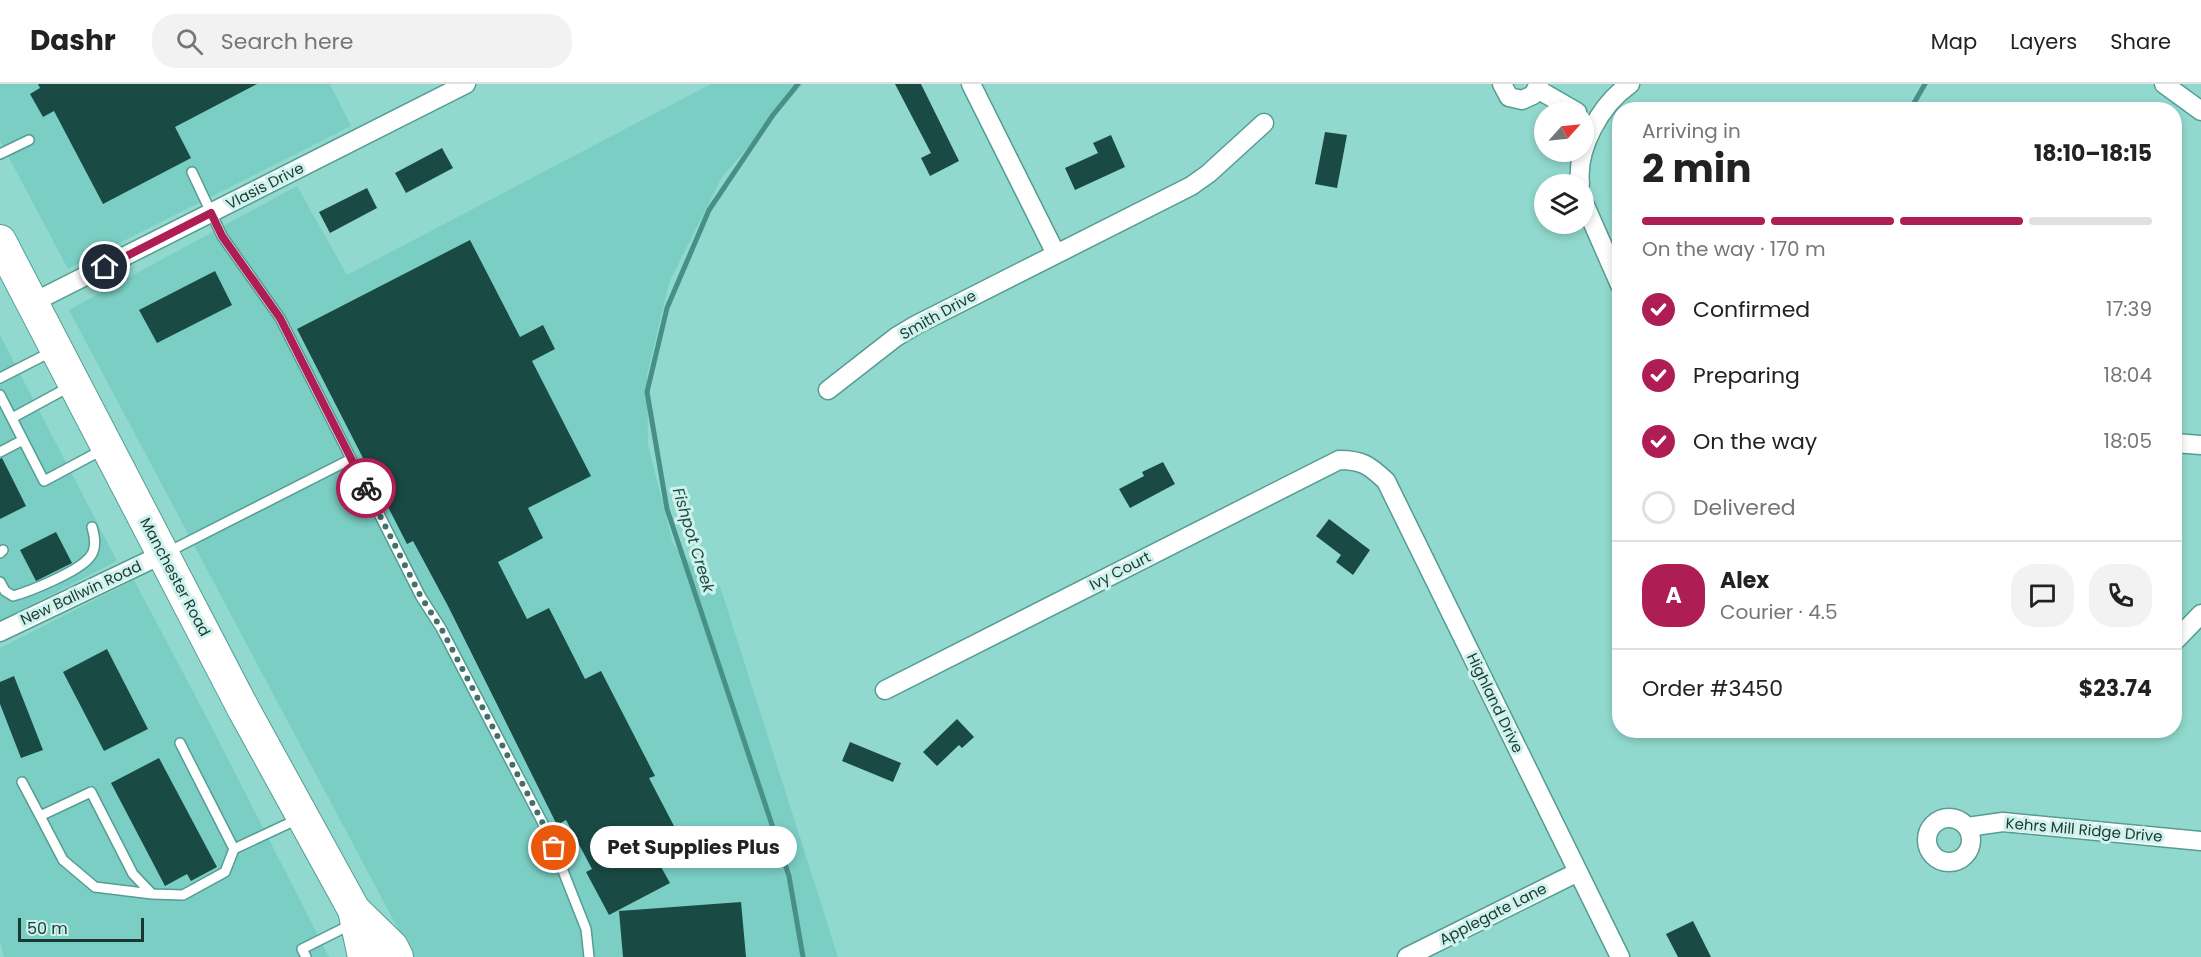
<!DOCTYPE html>
<html lang="en">
<head>
<meta charset="utf-8">
<style>
	body { margin:0; font-family:Poppins,sans-serif; background:#f2f2f2; color:#222; height:100vh; display:flex; flex-direction:column; font-size:22px; white-space:nowrap }
	* { box-sizing:border-box; margin:0 }
	p { font-size:20px; color:#767676 }
	.icon { flex:none; width:33px; height:33px; fill:none; stroke:currentColor; stroke-width:2; stroke-linecap:round; stroke-linejoin:round }
	.map { position:relative; flex:1; overflow:hidden }
	.drawer { position:absolute; left:1612px; top:18px; width:570px; height:636px; display:flex; flex-direction:column; background:#fff; border-radius:24px; box-shadow:0 3px 9px #0003 }
	.drawer>* { flex:none }
	.needle { width:39px; rotate:63deg }
	.buttons { position:absolute; left:1534px; top:18px; display:grid; gap:12px }
	.buttons a { display:grid; place-items:center; width:60px; height:60px; border-radius:50%; background:#fff; box-shadow:0 3px 9px #0003; font-size:30px }
	.scale { position:absolute; left:18px; bottom:15px; width:126px; box-sizing:border-box; padding-left:6px; border:3px solid #1a3834; border-top:0; font-size:16px; line-height:21px; white-space:nowrap; color:#1a3834; -webkit-text-stroke:4px #cff2ec; paint-order:stroke }
	.pin { position:absolute; display:grid; place-items:center; width:51px; height:51px; color:#fff; margin:-26px; border:3px solid #fff; border-radius:50%; box-shadow:0 2px 6px #0007 }
	.courier { position:absolute; display:grid; place-items:center; width:60px; height:60px; margin:-30px; border:4px solid #ae1e55; border-radius:50%; background:#fff; color:#222; box-shadow:0 2px 8px #0007 }
	.bubble { position:absolute; height:42px; border-radius:21px; background:#fff; box-shadow:0 3px 9px #0003; font-size:20px; font-weight:700; line-height:42px; text-align:center }
	.overview em { font-style:normal; font-weight:700 }
	.overview div { display:flex; flex-direction:column-reverse }
	.overview { display:flex; align-items:center; justify-content:space-between; height:102px; padding:0 30px }
	h1 { font-size:39px; font-weight:700; line-height:45px }
	.bar { display:grid; grid-template-columns:repeat(4,1fr); gap:9px 6px; align-content:center; height:72px; padding:0 30px }
	.bar i { height:8px; border-radius:4px; background:#e0e0e0 }
	.bar .current { background:#ae1e55 }
	.bar p { grid-column:span 4 }
	.line { display:flex; align-items:center; gap:15px; padding:0 30px; border-top:2px solid #e0e0e0 }
	.line div { flex:1 }
	.round { display:grid; place-items:center; flex:none; width:63px; height:63px; border-radius:24px; background:#f2f2f2 }
	ol { padding:0 30px; list-style:none }
	li { display:flex; align-items:center; gap:18px; height:66px }
	li p { margin-inline-start:auto }
	li .icon { padding:6px; border-radius:50%; background:#ae1e55; color:#fff; stroke-width:4 }
	li:last-child { color:#767676 }
	li i { width:33px; height:33px; border:3px solid #e0e0e0; border-radius:50% }
	header { display:flex; align-items:center; gap:36px; box-sizing:border-box; height:84px; padding:0 30px; background:#fff; border-bottom:2px solid #e0e0e0 }
	header strong { font-size:28px }
	nav { display:flex; gap:33px; margin-inline-start:auto; font-size:21px }
	.search { width:420px; height:54px; background:#f2f2f2; display:flex; align-items:center; gap:15px; box-sizing:border-box; padding:0 21px; border-radius:24px; color:#767676; font-size:22px }
	.map>svg:first-child { display:block }
	.built { fill:#7bcec3 }
	.lines { fill:none; stroke-linecap:round; stroke-linejoin:round }
	.stream { stroke:#489087; stroke-width:5 }
	.building { fill:#1a4a44 }
	.service-casing { stroke:#559d93; stroke-width:12 }
	.minor-casing { stroke:#559d93; stroke-width:21 }
	.trunk-casing { stroke:#559d93; stroke-width:34 }
	.service { stroke:#fff; stroke-width:9 }
	.minor { stroke:#fff; stroke-width:18 }
	.trunk { stroke:#fff; stroke-width:32 }
	.done { stroke:#44706a; stroke-width:6; stroke-dasharray:0 10.8 }
	.route { stroke:#ae1e55; stroke-width:8 }
	.labels { text-anchor:middle; stroke-width:6; stroke-linejoin:round; paint-order:stroke }
	.street-label { font-size:15px; fill:#1a3834; stroke:#cff2ec }
	.water-label { font-size:16px; font-style:italic; fill:#224b46; stroke:#cff2ec }
</style>
</head>
<body>
<header>
<strong>Dashr</strong>
<div class="search"><svg class="icon" aria-label="search" viewBox="0 0 24 24"><circle cx="10" cy="10" r="6"/><path d="M15 15l6 6"/></svg>Search here</div>
<nav><a>Map</a><a>Layers</a><a>Share</a></nav>
</header>
<div class="map">
<svg width="2201" height="873" viewBox="0 0 2201 873">
	<rect width="100%" height="100%" fill="#91d9ce"/>
	<!-- built -->
	<path class="built" d="M 0,0 L 330,0 L 351,42 L 68,185 L 0,57 Z
		M 711,0 L 803,0 L 722,93 L 669,199 L 647,291 L 648,361 L 673,460 L 705,495 L 720,502 L 838,873 L 413,873 L 69,226 L 297,102 L 347,191 Z
		M 0,251 L 117,477 L 0,537 Z
		M 134,496 L 207,634 L 329,873 L 4,873 L 0,857 L 0,564 Z"/>
	<g class="lines">
		<!-- stream -->
		<path class="stream" d="M 798,0 L 773,31 L 709,126 L 667,224 L 647,308 L 667,425 L 789,792 L 803,873
			M 1914,19 L 1925,0"/>
	</g>
	<!-- building -->
	<path class="building" d="M 38,0 L 257,0 L 175,43 L 191,74 L 103,120 L 54,27 L 43,33 L 30,10 L 40,4 Z
		M 895,0 L 921,0 L 959,77 L 930,92 L 921,74 L 931,69 Z
		M 1325,48 L 1347,51 L 1337,104 L 1315,100 Z
		M 1111,51 L 1125,83 L 1075,106 L 1065,84 L 1098,69 L 1093,59 Z
		M 442,64 L 453,84 L 406,109 L 395,89 Z
		M 367,104 L 377,124 L 330,149 L 319,128 Z
		M 470,156 L 520,253 L 543,241 L 555,265 L 532,277 L 591,392 L 528,424 L 543,454 L 498,478 L 527,535 L 549,524 L 585,595 L 601,587 L 655,692 L 649,694 L 674,742 L 646,756 L 670,799 L 609,831 L 586,788 L 592,785 L 566,736 L 557,741 L 448,522 L 413,457 L 407,460 L 297,245 Z
		M 215,187 L 232,221 L 157,259 L 139,226 Z
		M 2,374 L 26,422 L 0,435 L 0,375 Z
		M 1163,378 L 1175,400 L 1130,424 L 1119,405 L 1144,392 L 1142,388 Z
		M 1329,435 L 1370,466 L 1353,491 L 1336,478 L 1341,471 L 1316,452 Z
		M 56,448 L 72,479 L 36,497 L 20,466 Z
		M 107,565 L 148,645 L 104,667 L 63,588 Z
		M 14,592 L 43,666 L 21,674 L 0,620 L 0,598 Z
		M 957,635 L 974,653 L 962,664 L 959,661 L 937,682 L 923,668 Z
		M 850,658 L 901,679 L 893,698 L 842,677 Z
		M 159,674 L 217,783 L 191,797 L 187,790 L 165,802 L 111,699 Z
		M 741,818 L 746,873 L 623,873 L 619,827 Z
		M 1693,837 L 1711,873 L 1678,873 L 1666,850 Z"/>
	<g class="lines">
		<!-- service casing -->
		<g class="service-casing">
			<path id="service" d="M 0,70 L 29,56
				M 192,88 L 222,152 L 280,234 L 421,513 L 441,544 L 548,749 L 586,845 L 589,873
				M 0,294 L 51,268
				M 0,311 L 44,397 L 102,366
				M 12,334 L 69,303
				M 0,368 L 23,356
				M 0,469 L 3,466
				M 166,469 L 351,375
				M 0,498 L 5,507 L 13,512 C 31,507 77,488 89,474 C 97,466 95,453 92,443
				M 180,659 L 234,765 L 298,735
				M 22,698 L 40,732
				M 152,810 L 95,803 L 63,776 L 40,732 L 91,708 L 133,790 L 152,810 L 183,811 L 225,788 L 234,765
				M 306,873 L 302,865 L 352,840"/>
		</g>
		<!-- minor casing -->
		<g class="minor-casing">
			<path id="minor" d="M 971,0 L 1055,168
				M 1502,0 L 1509,13 L 1522,16 L 1533,11 L 1539,0
				M 2164,0 L 2201,27
				M 1537,5 L 1577,28
				M 1580,100 C 1576,64 1601,20 1630,0
				M 1584,119 L 1620,201
				M 32,219 L 466,0
				M 828,306 L 896,253 L 916,241 L 1191,102 L 1208,90 L 1264,39
				M 2175,359 L 2201,361
				M 0,548 L 163,470
				M 2175,557 L 2201,530
				M 885,606 L 1339,376 C 1362,376 1369,381 1386,397 L 1620,873
				M1927 756a22 22 0 1 1 44 0a22 22 0 1 1-44 0Z
				M 1967,743 L 2003,738 L 2201,757
				M 1407,873 L 1578,788"/>
		</g>
		<!-- trunk casing -->
		<g class="trunk-casing">
			<path id="trunk" d="M 0,157 L 244,626 L 354,826 L 392,863 L 397,873
				M 354,826 L 364,873"/>
		</g>
		<!-- service -->
		<use href="#service" class="service"/>
		<!-- minor -->
		<use href="#minor" class="minor"/>
		<!-- trunk -->
		<use href="#trunk" class="trunk"/>
	</g>
	<g class="lines">
		<!-- done -->
		<path class="done" d="M 366,404 L 421,513 L 441,544 L 548,749 L 554,764"/>
		<!-- route -->
		<path class="route" d="M 105,183 L 211,129 L 222,152 L 280,234 L 366,404"/>
	</g>
	<g class="labels">
		<!-- street labels -->
		<g class="street-label">
			<text transform="translate(265 102) rotate(-27)" y="5">Vlasis Drive</text>
			<text transform="translate(938 231) rotate(-29)" y="5">Smith Drive</text>
			<text transform="translate(1120 487) rotate(-27)" y="5">Ivy Court</text>
			<text transform="translate(175 493) rotate(62)" y="5">Manchester Road</text>
			<text transform="translate(81 509) rotate(-25)" y="5">New Ballwin Road</text>
			<text transform="translate(1495 619) rotate(64)" y="5">Highland Drive</text>
			<text transform="translate(2084 746) rotate(5)" y="5">Kehrs Mill Ridge Drive</text>
			<text transform="translate(1493 830) rotate(-27)" y="5">Applegate Lane</text>
		</g>
		<!-- water labels -->
		<g class="water-label">
			<text transform="translate(694 456) rotate(73)" y="6">Fishpot Creek</text>
		</g>
	</g>
</svg>
<div class="buttons">
<a><svg class="needle" viewBox="-14 -14 28 28"><path d="M0-13l5 13h-10z" fill="#e53935"/><path d="M0 13l5-13h-10z" fill="#767676"/></svg></a>
<a><svg class="icon" aria-label="layers" viewBox="0 0 24 24"><path d="M12 4l9 5-9 5-9-5zM3 14l9 5 9-5"/></svg></a>
</div>
<div class="scale">50 m</div>
<div class="pin" style="left:554px;top:764px;background:#ea580c"><svg class="icon" aria-label="bag" viewBox="0 0 24 24"><path d="M5 8h14l-1 12H6zM9 8a3 3 0 0 1 6 0"/></svg></div>
<div class="pin" style="left:105px;top:183px;background:#1f2937"><svg class="icon" aria-label="home" viewBox="0 0 24 24"><path d="M3 11l9-7 9 7M6 9v11h12V9"/></svg></div>
<div class="courier" style="left:366px;top:404px"><svg class="icon" aria-label="bike" viewBox="0 0 24 24"><circle cx="6" cy="16" r="4"/><circle cx="18" cy="16" r="4"/><path d="M6 16l4-8h5l3 8M10 8l3 8H6M13 5h3"/></svg></div>
<div class="bubble" style="left:590px;top:742px;width:207px">Pet Supplies Plus</div>
<section class="drawer">
<div class="overview"><div><h1>2 min</h1><p>Arriving in</p></div><em>18:10–18:15</em></div>
<div class="bar"><i class="current"></i><i class="current"></i><i class="current"></i><i></i><p>On the way · 170 m</p></div>
<ol>
<li><svg class="icon" aria-label="check" viewBox="0 0 24 24"><path d="M5 12l5 5 9-10"/></svg>Confirmed<p>17:39</p></li>
<li><svg class="icon" aria-label="check" viewBox="0 0 24 24"><path d="M5 12l5 5 9-10"/></svg>Preparing<p>18:04</p></li>
<li><svg class="icon" aria-label="check" viewBox="0 0 24 24"><path d="M5 12l5 5 9-10"/></svg>On the way<p>18:05</p></li>
<li><i></i>Delivered</li>
</ol>
<div class="line" style="height:108px"><b class="round" style="background:#ae1e55;color:#fff">A</b><div><b>Alex</b><p>Courier · 4.5</p></div><a class="round"><svg class="icon" aria-label="chat" viewBox="0 0 24 24"><path d="M4 5h16v11H9l-5 4z"/></svg></a><a class="round"><svg class="icon" aria-label="phone" viewBox="0 0 24 24"><path d="M5 4h4l2 5-3 2q2 4 5 5l2-3 5 2v4C11 20 4 13 5 4z"/></svg></a></div>
<div class="line" style="height:78px"><div>Order #3450</div><b>$23.74</b></div>
</section>
</div>
</body>
</html>
